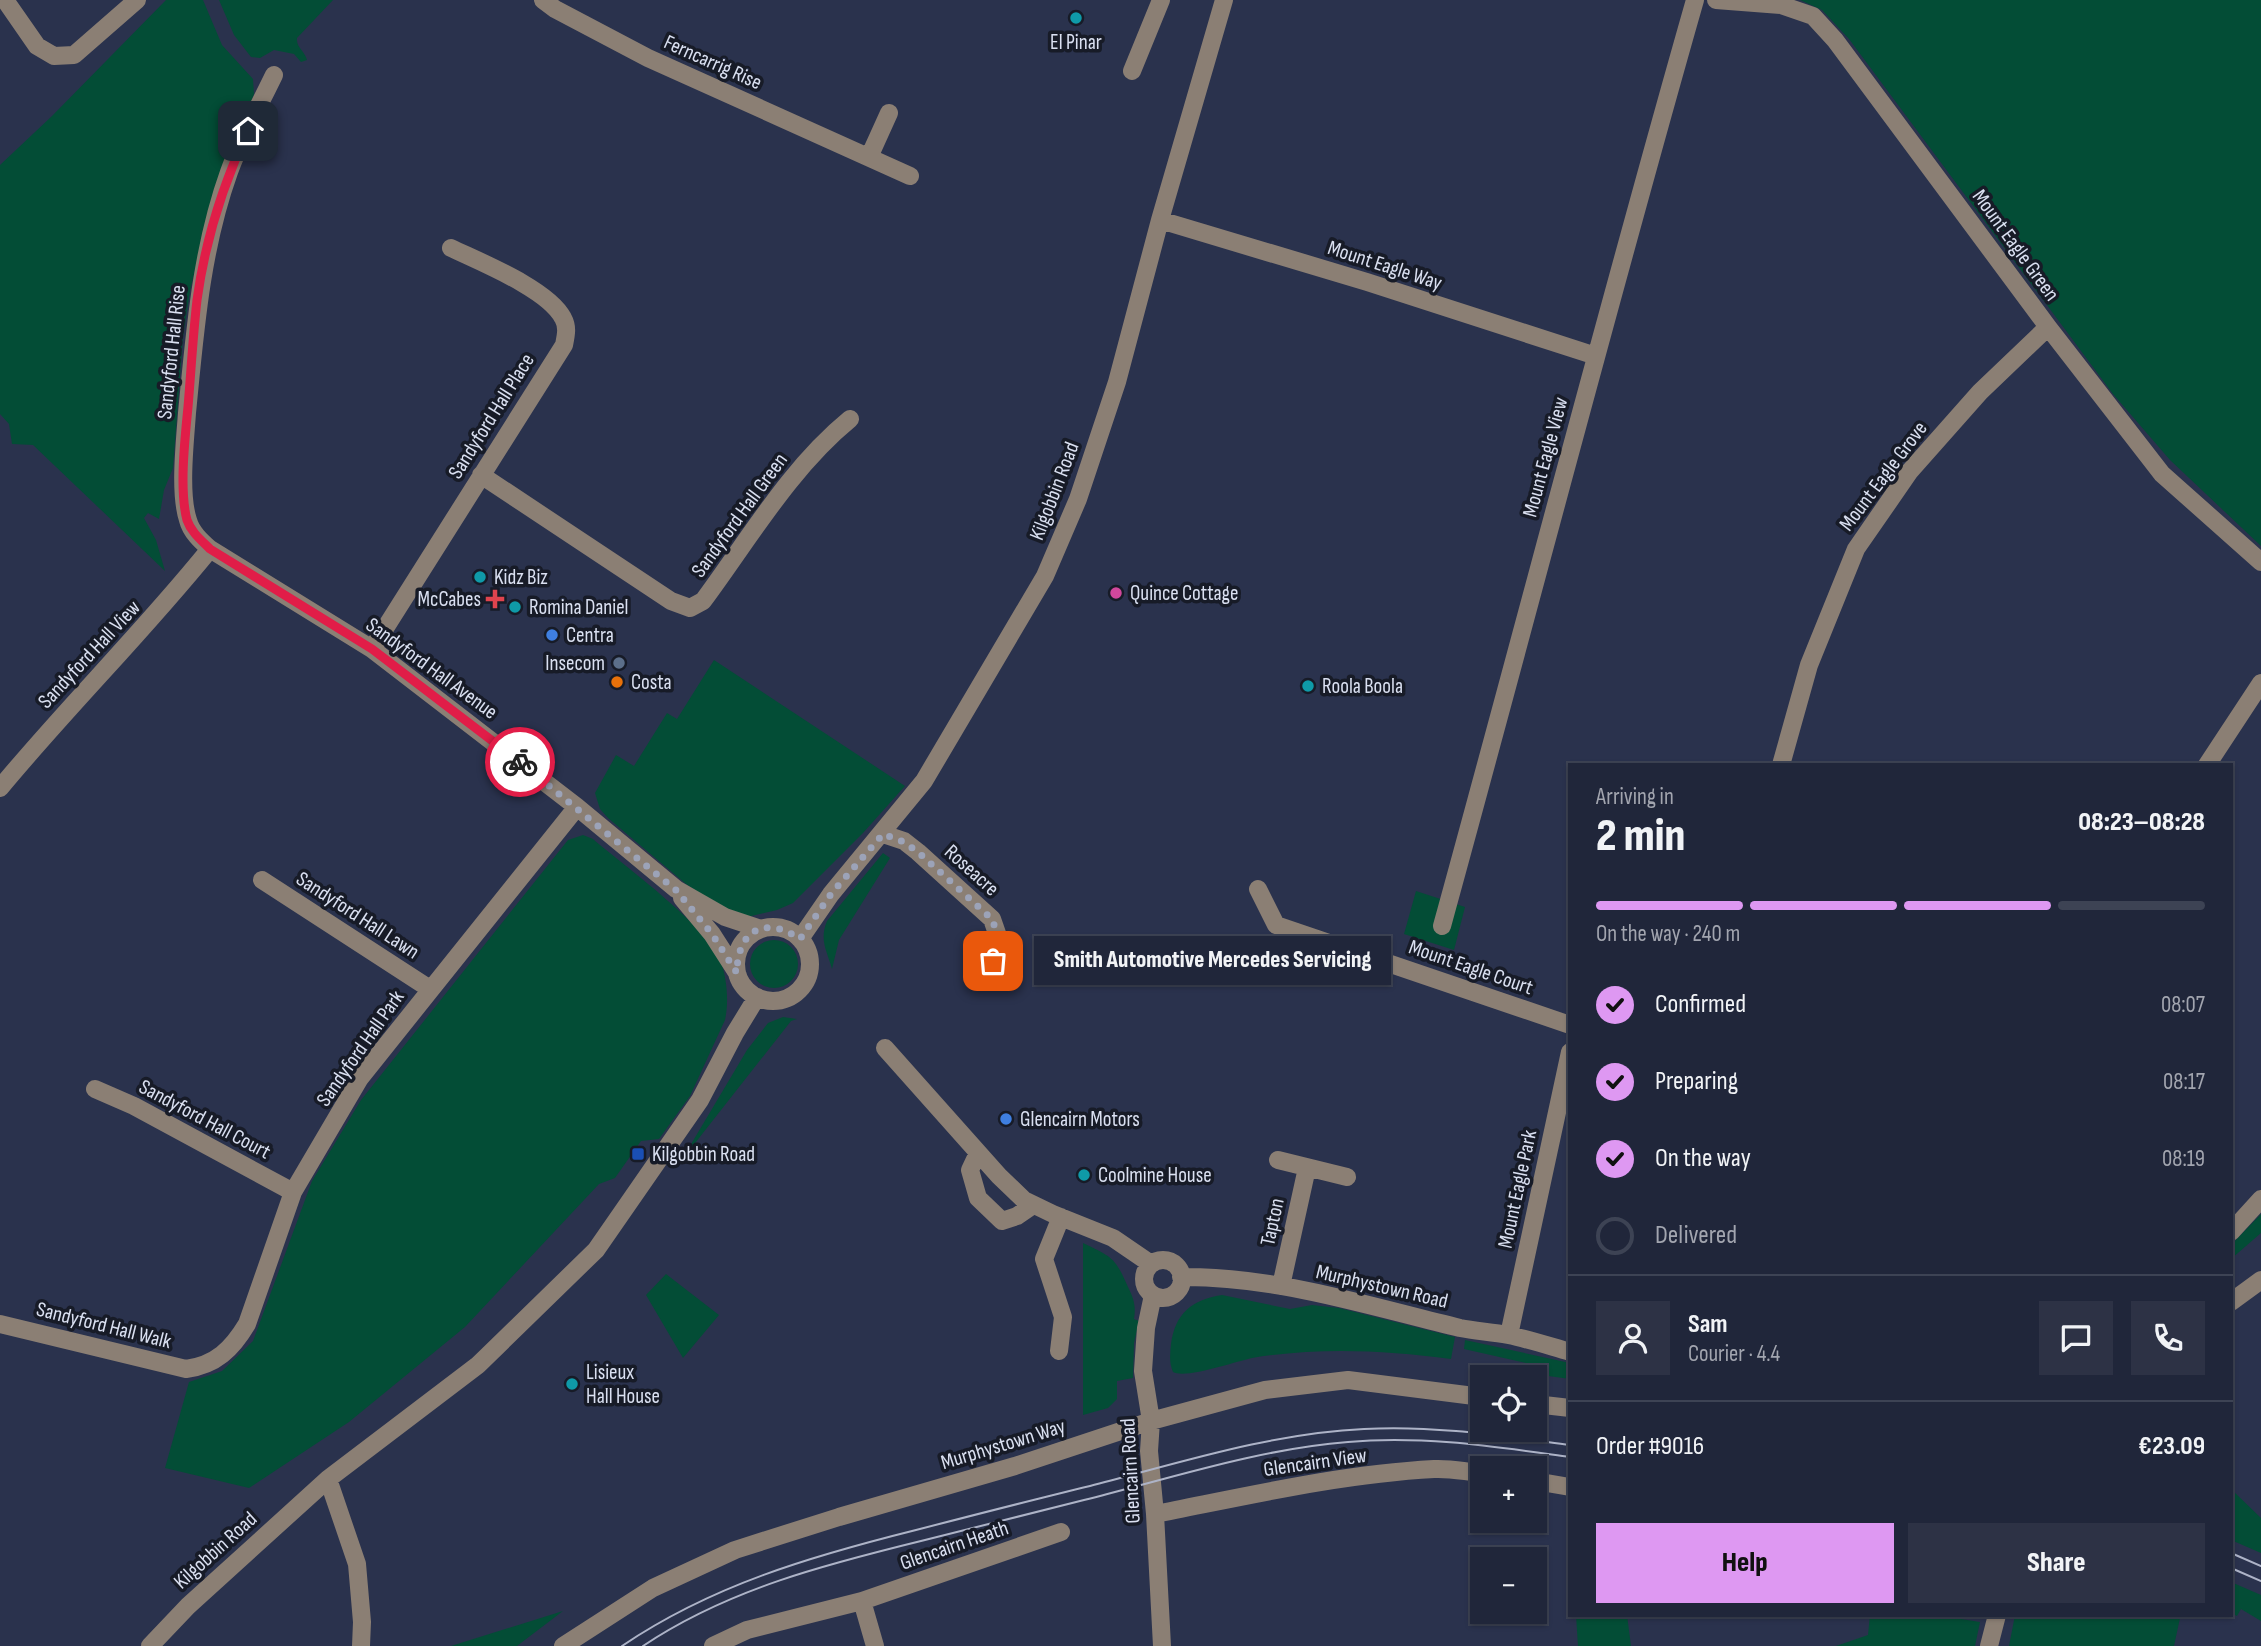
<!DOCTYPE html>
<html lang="en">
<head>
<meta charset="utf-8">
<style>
	body { margin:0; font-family:"Sofia Sans Condensed",sans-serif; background:#2d3245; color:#f1f3f6; height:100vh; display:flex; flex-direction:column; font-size:26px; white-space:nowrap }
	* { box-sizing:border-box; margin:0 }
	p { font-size:23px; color:#a2a5af }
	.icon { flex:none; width:38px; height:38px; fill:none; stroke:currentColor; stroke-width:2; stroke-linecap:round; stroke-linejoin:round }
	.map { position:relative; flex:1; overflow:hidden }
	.side { position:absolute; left:1568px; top:763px; width:665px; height:854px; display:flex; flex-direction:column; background:#20263a; border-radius:0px; box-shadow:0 2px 5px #0004,0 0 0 2px #3d4354 }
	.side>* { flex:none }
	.fabs { position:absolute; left:1470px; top:1365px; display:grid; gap:14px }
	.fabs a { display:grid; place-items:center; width:77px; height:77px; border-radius:0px; background:#20263a; box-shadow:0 2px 5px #0004,0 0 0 2px #3d4354; font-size:35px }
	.pin { position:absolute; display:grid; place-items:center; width:60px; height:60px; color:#fff; margin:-30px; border-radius:14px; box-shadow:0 4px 10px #0006 }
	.courier { position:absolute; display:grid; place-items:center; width:70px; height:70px; margin:-35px; border:5px solid #e11d48; border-radius:50%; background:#fff; color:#222; box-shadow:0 2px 9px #0007 }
	.bubble { position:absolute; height:49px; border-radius:0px; background:#20263a; box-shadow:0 2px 5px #0004,0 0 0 2px #3d4354; font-size:23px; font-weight:800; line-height:49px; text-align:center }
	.overview em { font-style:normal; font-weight:800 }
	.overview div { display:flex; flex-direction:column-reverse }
	.overview { display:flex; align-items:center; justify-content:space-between; height:119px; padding:0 28px }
	h1 { font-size:46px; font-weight:800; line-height:52px }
	.bar { display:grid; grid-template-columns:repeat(4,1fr); gap:10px 7px; align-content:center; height:84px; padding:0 28px }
	.bar i { height:9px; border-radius:5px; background:#3d4354 }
	.bar .on { background:#de98f2 }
	.bar p { grid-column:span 4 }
	.line { display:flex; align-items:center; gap:18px; padding:0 28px; border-top:2px solid #3d4354 }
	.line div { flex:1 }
	.round { display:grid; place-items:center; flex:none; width:74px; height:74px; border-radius:0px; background:#2d3245 }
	ol { padding:0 28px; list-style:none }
	li { display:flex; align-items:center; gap:21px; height:77px }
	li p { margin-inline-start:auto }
	li .icon { padding:7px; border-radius:50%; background:#de98f2; color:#111; stroke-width:4 }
	li:last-child { color:#a2a5af }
	li i { width:38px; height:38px; border:4px solid #3d4354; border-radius:50% }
	.button { display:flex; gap:14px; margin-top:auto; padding:14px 28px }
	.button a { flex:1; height:80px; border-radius:0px; background:#de98f2; color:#111; font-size:28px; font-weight:800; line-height:80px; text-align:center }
	.button a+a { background:#2d3245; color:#f1f3f6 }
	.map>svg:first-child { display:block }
	.green { fill:#034d36 }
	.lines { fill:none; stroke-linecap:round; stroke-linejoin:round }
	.minor { stroke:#8b7f74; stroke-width:18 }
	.tram { stroke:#adb3c7; stroke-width:2 }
	.done { stroke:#9ca3b8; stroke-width:7; stroke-dasharray:0 12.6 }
	.route { stroke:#e11d48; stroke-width:9 }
	.culture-dot { fill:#0f9aa8; stroke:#171b27; stroke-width:2.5 }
	.hotel-dot { fill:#d1479c; stroke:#171b27; stroke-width:2.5 }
	.health-dot { fill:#e0444e; stroke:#171b27; stroke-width:2.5 }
	.shop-dot { fill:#3f7fe0; stroke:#171b27; stroke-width:2.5 }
	.service-dot { fill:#5c6f8a; stroke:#171b27; stroke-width:2.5 }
	.food-dot { fill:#e8710a; stroke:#171b27; stroke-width:2.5 }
	.transit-dot { fill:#1a4fb4; stroke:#171b27; stroke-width:2.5 }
	.labels { text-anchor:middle; stroke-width:7; stroke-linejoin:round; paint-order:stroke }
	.poi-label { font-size:21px; fill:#dae0f1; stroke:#171b27; text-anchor:start }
	.street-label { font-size:21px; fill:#dae0f1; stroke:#171b27 }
</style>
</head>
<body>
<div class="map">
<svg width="2261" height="1646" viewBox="0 0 2261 1646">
	<rect width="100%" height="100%" fill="#2a324d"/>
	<!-- green -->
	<path class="green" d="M 166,0 L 203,0 L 222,45 L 253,79 L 254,94 L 203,237 L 190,291 L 183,337 L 173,468 L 164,490 L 159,519 L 148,513 L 144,518 L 156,540 L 165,571 L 33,445 L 12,444 L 9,424 L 0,414 L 0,165 L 52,116 Z
		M 219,0 L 333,0 L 297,38 C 296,48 305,51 307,60 L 301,62 L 294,54 L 274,50 L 260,58 L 251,57 L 234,35 Z
		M 1800,0 L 2261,0 L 2261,546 L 2170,460 L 2113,394 L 1849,39 L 1822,10 Z
		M 714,660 L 905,786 L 863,833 L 793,903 L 777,910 L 747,917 L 723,909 L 686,884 L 608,818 L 600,809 L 595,793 L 616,755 L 634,766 L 667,713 L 677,719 Z
		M 583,835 L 593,839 C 624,866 708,926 721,962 C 727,979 729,1002 725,1020 L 690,1096 L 659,1139 L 641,1141 L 615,1178 L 599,1184 L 465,1327 L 349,1422 L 249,1488 L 165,1468 L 189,1382 L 222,1371 L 253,1341 L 312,1181 L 361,1100 L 568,840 Z
		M 883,853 L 890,858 L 839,940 L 832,969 C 827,951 819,940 827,921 Z
		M 1416,891 L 1465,907 L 1454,950 L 1404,934 Z
		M750 964a24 24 0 1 1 48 0a24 24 0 1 1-48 0Z
		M 783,1017 L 797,1019 L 791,1021 L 681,1161 L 747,1050 L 768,1023 Z
		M 2261,1214 L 2261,1233 L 2231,1259 L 2231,1245 Z
		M 1083,1243 C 1112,1257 1115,1257 1128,1287 C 1134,1299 1136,1306 1134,1319 L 1139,1321 L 1134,1343 L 1133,1378 L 1117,1381 L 1117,1399 L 1108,1408 L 1083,1415 Z
		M 666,1274 L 719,1315 L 683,1358 L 646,1295 Z
		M 1222,1295 L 1290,1309 L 1312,1305 L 1339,1308 L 1455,1337 L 1451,1359 C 1384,1350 1318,1347 1252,1358 C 1234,1362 1186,1379 1173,1372 C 1169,1363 1170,1354 1171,1344 C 1175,1314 1191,1300 1222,1295 Z
		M 1465,1340 L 1570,1363 L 1570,1379 L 1534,1374 L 1533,1370 L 1526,1363 L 1464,1349 Z
		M 2231,1489 L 2261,1518 L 2261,1553 L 2231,1540 Z
		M 2231,1582 L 2261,1595 L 2261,1621 L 2241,1609 L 2237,1616 L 2231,1613 Z
		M 563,1611 L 517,1646 L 451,1646 Z
		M 1576,1615 L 1627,1615 L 1631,1646 L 1578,1646 Z
		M 1870,1615 L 1936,1615 L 1980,1622 L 1975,1646 L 1836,1646 L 1868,1635 Z
		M 2015,1615 L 2174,1615 L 2180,1618 L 2174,1646 L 2009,1646 Z"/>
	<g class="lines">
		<!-- minor -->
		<path class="minor" d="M 5,0 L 37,46 L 54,56 L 74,55 L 137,0
			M 543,0 L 555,9 L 648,58 L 910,176
			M 1716,0 L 1781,5 L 1813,16 L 1835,40 L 2048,327 L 2162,474 L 2261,562
			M 1132,71 L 1161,0
			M 274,75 C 259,106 241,139 229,172 C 201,250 195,331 187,413 C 185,442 179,493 188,520 C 191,532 201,541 210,549 L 372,649 L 577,807 L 676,889 L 725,917 L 761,929
			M 870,155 L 889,113
			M 1160,220 L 1367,282 L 1596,356
			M 481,475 L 671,601 L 690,608 L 703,601 C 749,539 790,468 850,419
			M 372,649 L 564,345 C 566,335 568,327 563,318 C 548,289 480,262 451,248
			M 1781,765 L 1809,665 L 1856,549 L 1910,471 L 1980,392 L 2048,327
			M 2207,765 L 2261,683
			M 0,788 C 68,706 143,632 210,549
			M 883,834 L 904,841 L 918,852 L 992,919 L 1000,942 L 993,961
			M 262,880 L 430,989
			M 1258,889 L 1276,925 L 1570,1025
			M 682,898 L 712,934 L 737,973
			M 1442,926 C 1527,617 1607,308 1695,0
			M736 964a37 37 0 1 1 74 0a37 37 0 1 1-74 0Z
			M 800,939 L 831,894 L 924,781 L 1045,576 L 1078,499 L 1117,382 L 1160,220 L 1224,0
			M 885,1048 L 999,1176 L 1024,1200 L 1053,1214 L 1113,1238 L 1151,1264
			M 95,1089 L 134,1106 L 293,1192
			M 978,1153 L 970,1170 L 978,1198 L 1002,1221 L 1017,1216 L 1033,1205
			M 1278,1160 L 1347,1177
			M 2231,1232 L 2261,1199
			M1144 1279a19 19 0 1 1 38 0a19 19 0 1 1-38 0Z
			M 1181,1277 C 1276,1276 1368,1306 1460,1328 C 1475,1331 1492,1332 1508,1335 C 1528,1339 1549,1346 1570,1352
			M 1281,1286 L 1307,1168
			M 1153,1295 L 1146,1328 L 1143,1371 L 1151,1421 L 1149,1451 L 1155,1514 L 1162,1646
			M 2231,1302 L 2261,1280
			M 0,1324 L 186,1369 C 216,1365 232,1349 247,1324 L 293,1192 L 360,1078 L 577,807
			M 1509,1335 L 1570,1052
			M 1059,1351 L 1063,1317 L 1044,1259 L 1061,1217
			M 1535,1404 L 1570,1408
			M 328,1479 L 357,1564 L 362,1622 L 361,1646
			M 1535,1481 L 1570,1487
			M 1155,1514 C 1247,1496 1341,1474 1434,1469 C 1450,1468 1467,1472 1482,1473
			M 862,1601 L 875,1646
			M 150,1646 L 188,1606 L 328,1479 L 478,1365 L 596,1250 L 700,1100 L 735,1033 L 757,997
			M 563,1646 L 653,1588 L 735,1550 L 839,1517 L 1015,1466 L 1151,1421 L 1265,1390 L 1348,1380 L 1482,1397
			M 713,1646 L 747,1630 L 862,1601 L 1061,1532
			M 1989,1646 L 1997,1615"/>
		<!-- tram -->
		<path class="tram" d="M 2231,1553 L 2261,1566
			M 2231,1568 L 2261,1581
			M 622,1646 C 712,1585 812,1556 916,1530 C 974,1515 1032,1500 1090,1486 C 1179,1463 1272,1433 1364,1429 C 1433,1425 1502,1436 1570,1445
			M 643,1646 C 728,1589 827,1564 925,1540 C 978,1527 1031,1513 1084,1500 C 1171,1478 1259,1449 1348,1442 C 1422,1435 1497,1447 1570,1457"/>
	</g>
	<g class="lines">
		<!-- done -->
		<path class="done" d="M 520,762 L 676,890 L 712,934 L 737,973 C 737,930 765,915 800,939 L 831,894 L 883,834 L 904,842 L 918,852 L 992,919 L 1000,942 L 993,961"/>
		<!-- route -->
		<path class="route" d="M 248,131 C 223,184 205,242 197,300 C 193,335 191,372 188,407 C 185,438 179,490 187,520 C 191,532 201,540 210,549 L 372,649 L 520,762"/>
	</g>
	<!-- markers -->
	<g class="culture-dot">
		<circle cx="1076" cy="18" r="7"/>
		<circle cx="480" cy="577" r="7"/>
		<circle cx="515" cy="607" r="7"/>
		<circle cx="1308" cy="686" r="7"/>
		<circle cx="1084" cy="1175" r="7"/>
		<circle cx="572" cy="1384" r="7"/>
	</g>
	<circle class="hotel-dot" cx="1116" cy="593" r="7"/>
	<path class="health-dot" d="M491.5 588.5h7v7h7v7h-7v7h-7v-7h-7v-7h7z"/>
	<g class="shop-dot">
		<circle cx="552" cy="635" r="7"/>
		<circle cx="1006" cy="1119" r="7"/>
	</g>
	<circle class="service-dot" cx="619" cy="663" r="7"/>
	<circle class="food-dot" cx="617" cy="682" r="7"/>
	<rect class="transit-dot" x="631" y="1147" width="14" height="14" rx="3.5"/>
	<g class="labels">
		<!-- poi labels -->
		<g class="poi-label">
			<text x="1076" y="49" text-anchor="middle">El Pinar</text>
			<text x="494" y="584">Kidz Biz</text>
			<text x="1130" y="600">Quince Cottage</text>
			<text x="481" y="606" text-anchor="end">McCabes</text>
			<text x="529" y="614">Romina Daniel</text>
			<text x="566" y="642">Centra</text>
			<text x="605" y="670" text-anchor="end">Insecom</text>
			<text x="631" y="689">Costa</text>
			<text x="1322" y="693">Roola Boola</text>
			<text x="1020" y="1126">Glencairn Motors</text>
			<text x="652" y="1161">Kilgobbin Road</text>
			<text x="1098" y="1182">Coolmine House</text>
			<text x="586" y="1379">Lisieux<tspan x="586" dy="24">Hall House</tspan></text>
		</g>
		<!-- street labels -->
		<g class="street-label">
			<text transform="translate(713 62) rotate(24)" y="7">Ferncarrig Rise</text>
			<text transform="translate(2016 245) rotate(54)" y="7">Mount Eagle Green</text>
			<text transform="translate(1385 265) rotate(18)" y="7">Mount Eagle Way</text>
			<text transform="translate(171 352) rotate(-84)" y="7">Sandyford Hall Rise</text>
			<text transform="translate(491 416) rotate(-58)" y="7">Sandyford Hall Place</text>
			<text transform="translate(1545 457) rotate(-75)" y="7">Mount Eagle View</text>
			<text transform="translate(1883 476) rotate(-53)" y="7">Mount Eagle Grove</text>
			<text transform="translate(1054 491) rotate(-69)" y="7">Kilgobbin Road</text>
			<text transform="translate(739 515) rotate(-54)" y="7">Sandyford Hall Green</text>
			<text transform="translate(89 654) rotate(-47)" y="7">Sandyford Hall View</text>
			<text transform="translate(432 668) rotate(36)" y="7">Sandyford Hall Avenue</text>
			<text transform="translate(972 870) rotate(42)" y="7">Roseacre</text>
			<text transform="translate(358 915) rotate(33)" y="7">Sandyford Hall Lawn</text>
			<text transform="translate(1471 967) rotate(19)" y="7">Mount Eagle Court</text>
			<text transform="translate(360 1048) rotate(-55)" y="7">Sandyford Hall Park</text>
			<text transform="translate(205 1119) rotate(28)" y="7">Sandyford Hall Court</text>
			<text transform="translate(1517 1189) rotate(-78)" y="7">Mount Eagle Park</text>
			<text transform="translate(1272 1222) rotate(-78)" y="7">Tapton</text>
			<text transform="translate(1382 1286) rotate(13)" y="7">Murphystown Road</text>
			<text transform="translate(104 1325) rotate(14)" y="7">Sandyford Hall Walk</text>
			<text transform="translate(1003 1444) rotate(-17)" y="7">Murphystown Way</text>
			<text transform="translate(1315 1462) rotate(-8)" y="7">Glencairn View</text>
			<text transform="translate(1130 1471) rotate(-93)" y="7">Glencairn Road</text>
			<text transform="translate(954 1545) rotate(-19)" y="7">Glencairn Heath</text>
			<text transform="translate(215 1550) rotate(-42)" y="7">Kilgobbin Road</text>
		</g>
	</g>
</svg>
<div class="fabs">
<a><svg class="icon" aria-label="locate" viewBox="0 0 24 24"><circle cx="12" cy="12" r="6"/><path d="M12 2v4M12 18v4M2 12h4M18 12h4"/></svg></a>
<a>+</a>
<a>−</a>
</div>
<div class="pin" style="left:993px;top:961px;background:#ea580c"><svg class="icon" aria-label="bag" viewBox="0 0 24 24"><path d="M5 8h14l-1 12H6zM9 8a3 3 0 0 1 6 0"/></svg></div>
<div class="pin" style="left:248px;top:131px;background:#1f2937"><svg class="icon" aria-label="home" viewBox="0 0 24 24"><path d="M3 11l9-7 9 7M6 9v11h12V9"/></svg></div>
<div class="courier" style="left:520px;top:762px"><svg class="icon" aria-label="bike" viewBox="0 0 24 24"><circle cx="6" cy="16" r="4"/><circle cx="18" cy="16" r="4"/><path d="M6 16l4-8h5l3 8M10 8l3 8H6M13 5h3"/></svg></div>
<div class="bubble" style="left:1034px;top:936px;width:357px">Smith Automotive Mercedes Servicing</div>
<section class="side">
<div class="overview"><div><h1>2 min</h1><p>Arriving in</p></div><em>08:23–08:28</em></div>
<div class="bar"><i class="on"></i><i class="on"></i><i class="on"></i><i></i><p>On the way · 240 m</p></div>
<ol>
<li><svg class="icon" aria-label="check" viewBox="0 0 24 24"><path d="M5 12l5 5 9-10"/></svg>Confirmed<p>08:07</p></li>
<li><svg class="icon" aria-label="check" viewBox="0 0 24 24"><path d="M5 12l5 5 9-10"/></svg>Preparing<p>08:17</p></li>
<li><svg class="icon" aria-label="check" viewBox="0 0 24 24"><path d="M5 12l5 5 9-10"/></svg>On the way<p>08:19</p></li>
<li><i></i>Delivered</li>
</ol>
<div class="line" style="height:126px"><a class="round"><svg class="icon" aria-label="person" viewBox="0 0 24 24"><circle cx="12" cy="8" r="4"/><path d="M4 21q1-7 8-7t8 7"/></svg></a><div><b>Sam</b><p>Courier · 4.4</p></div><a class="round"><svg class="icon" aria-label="chat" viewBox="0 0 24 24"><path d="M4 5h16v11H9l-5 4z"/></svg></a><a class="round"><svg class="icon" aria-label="phone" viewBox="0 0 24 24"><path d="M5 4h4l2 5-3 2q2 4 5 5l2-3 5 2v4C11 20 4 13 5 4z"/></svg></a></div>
<div class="line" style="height:91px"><div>Order #9016</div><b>€23.09</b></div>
<div class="button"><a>Help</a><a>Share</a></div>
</section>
</div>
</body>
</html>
